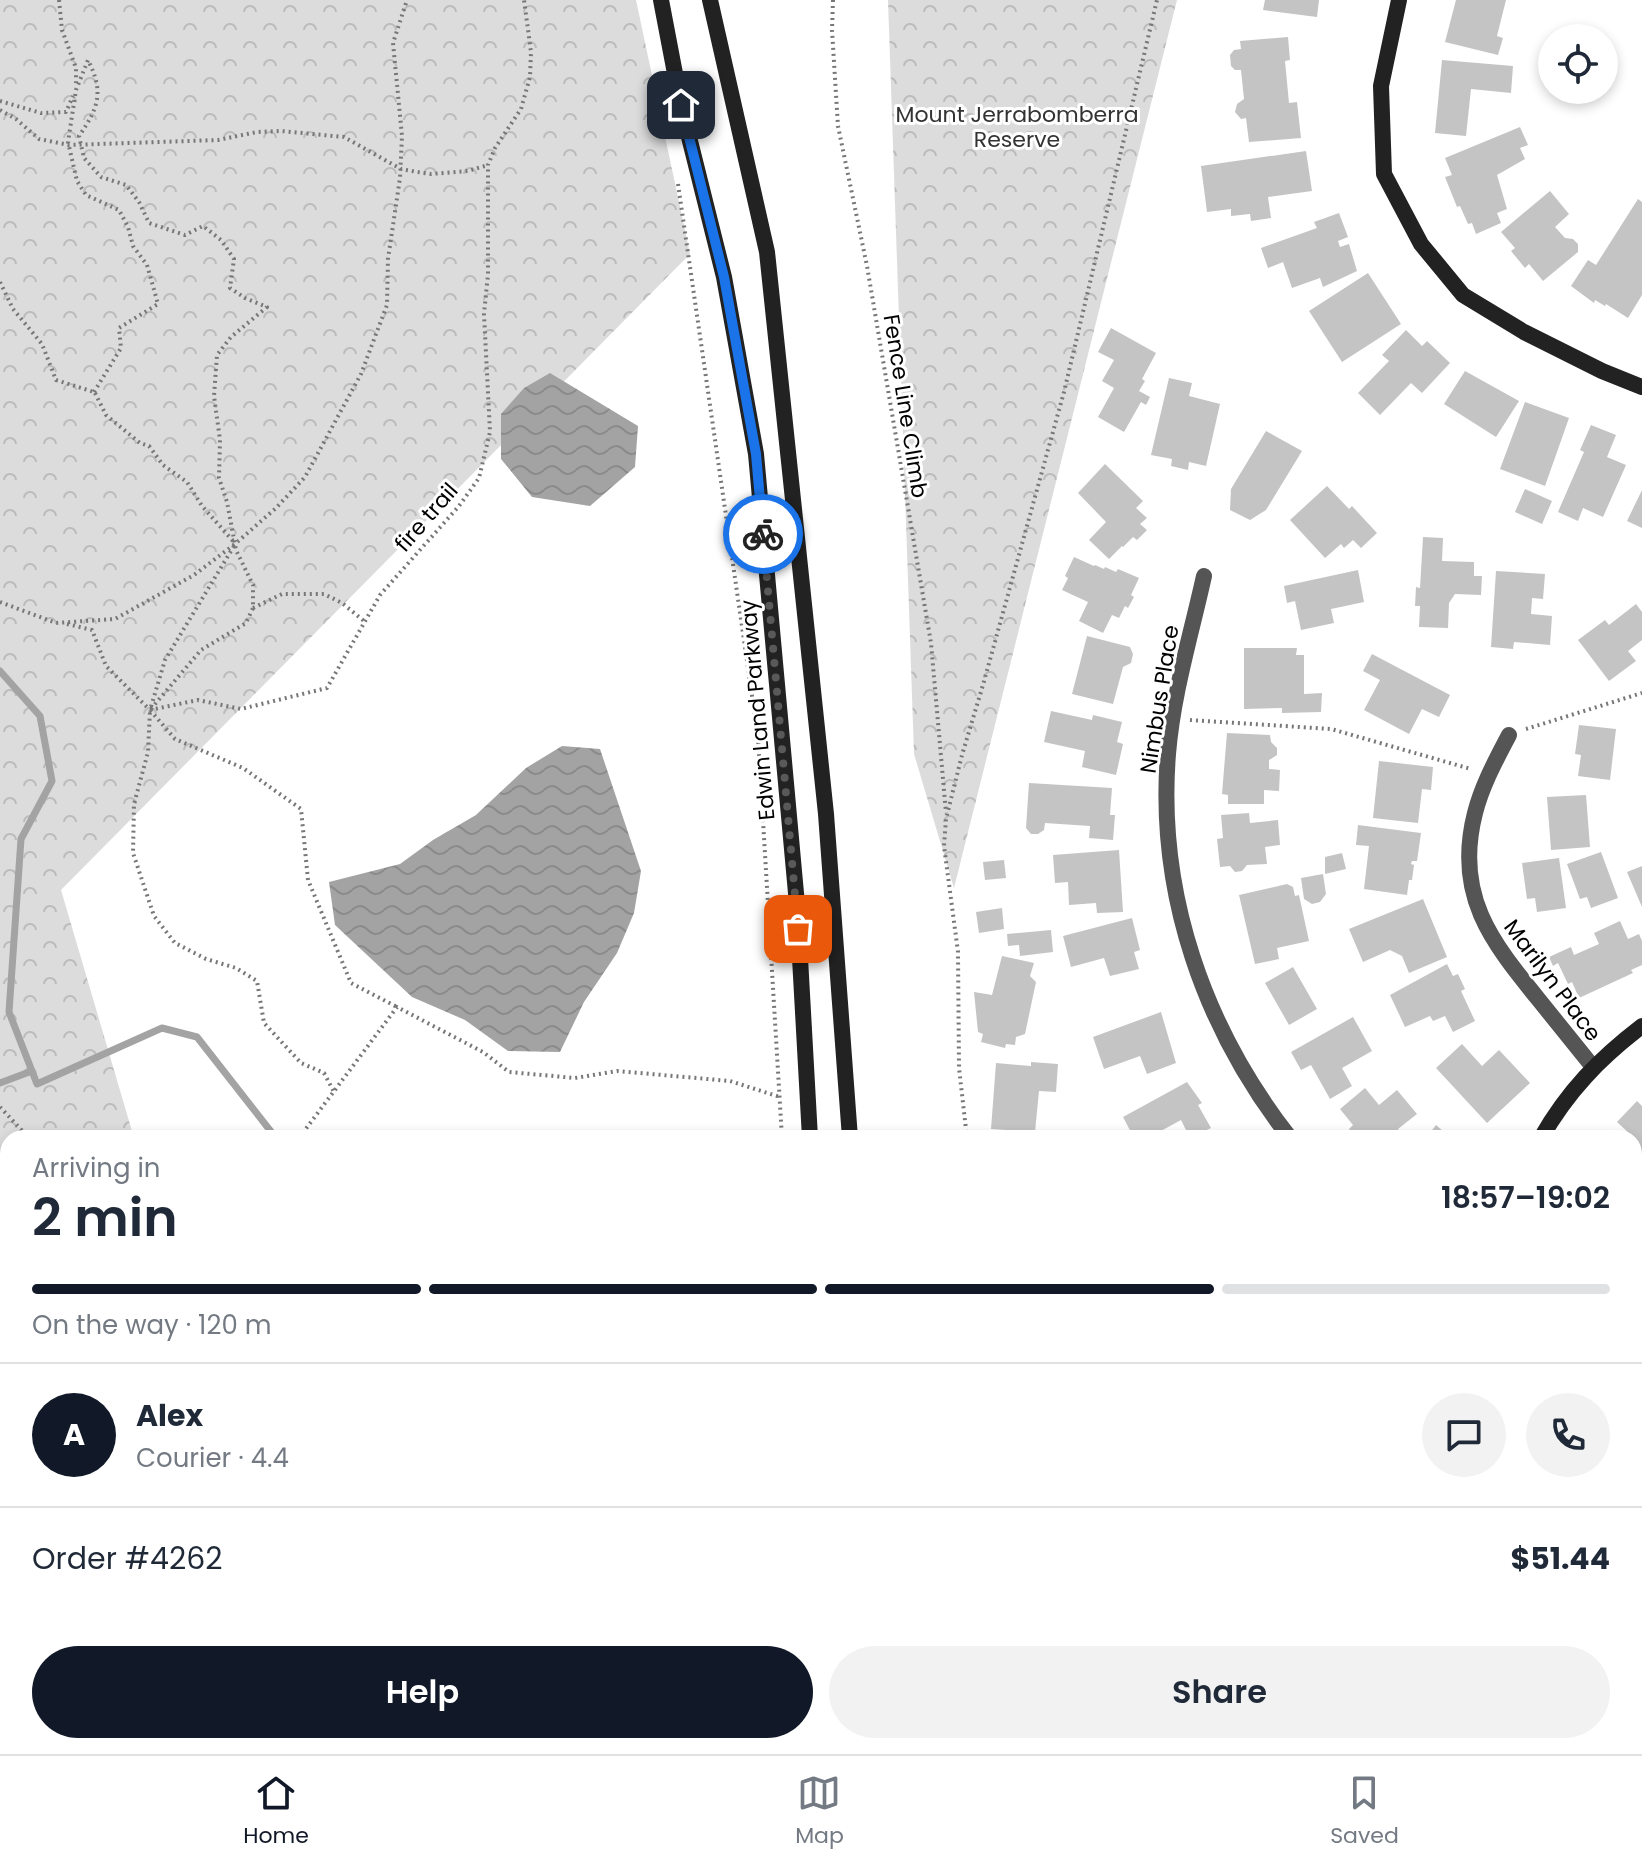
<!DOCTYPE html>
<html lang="en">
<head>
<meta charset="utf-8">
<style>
	body { margin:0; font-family:Poppins,sans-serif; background:#f2f2f3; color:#1f2937; height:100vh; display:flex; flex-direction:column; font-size:30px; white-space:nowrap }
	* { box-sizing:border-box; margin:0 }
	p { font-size:26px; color:#747a83 }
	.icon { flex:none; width:44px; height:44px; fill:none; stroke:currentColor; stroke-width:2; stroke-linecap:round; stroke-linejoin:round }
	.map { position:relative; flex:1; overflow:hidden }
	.sheet { position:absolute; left:0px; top:1130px; width:1642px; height:624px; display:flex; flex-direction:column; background:#fff; border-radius:24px 24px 0 0; box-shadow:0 4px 12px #0003 }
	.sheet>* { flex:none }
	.buttons { position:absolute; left:1538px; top:24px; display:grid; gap:16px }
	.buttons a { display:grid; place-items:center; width:80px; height:80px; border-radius:50%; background:#fff; box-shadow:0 4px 12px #0003; font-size:40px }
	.pin { position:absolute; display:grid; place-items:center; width:68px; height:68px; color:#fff; margin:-34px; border-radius:16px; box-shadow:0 4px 12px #0006 }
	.courier { position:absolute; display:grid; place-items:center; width:80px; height:80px; margin:-40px; border:6px solid #1a73e8; border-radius:50%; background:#fff; color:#222; box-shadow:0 2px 10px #0007 }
	.headline em { font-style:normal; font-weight:600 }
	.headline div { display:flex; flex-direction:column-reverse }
	.headline { display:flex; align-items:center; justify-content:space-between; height:136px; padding:0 32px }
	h1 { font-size:52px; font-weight:600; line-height:60px }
	.bar { display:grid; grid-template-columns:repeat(4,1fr); gap:12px 8px; align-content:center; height:96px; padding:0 32px }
	.bar i { height:10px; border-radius:6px; background:#e0e1e3 }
	.bar .on { background:#111827 }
	.bar p { grid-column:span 4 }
	.line { display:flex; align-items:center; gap:20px; padding:0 32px; border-top:2px solid #e0e1e3 }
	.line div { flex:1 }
	.round { display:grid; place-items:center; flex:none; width:84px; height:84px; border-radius:42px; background:#f2f2f3 }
	.primary-button { display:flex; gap:16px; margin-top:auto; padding:16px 32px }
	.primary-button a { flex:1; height:92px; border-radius:48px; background:#111827; color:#fff; font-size:32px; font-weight:600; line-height:92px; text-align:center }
	.primary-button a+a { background:#f2f2f3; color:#1f2937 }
	.tabs { display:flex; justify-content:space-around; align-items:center; height:112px; border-top:2px solid #e0e1e3; background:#fff; font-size:22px; color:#747a83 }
	.tabs a { display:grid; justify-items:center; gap:4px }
	.tabs .on { color:#111827 }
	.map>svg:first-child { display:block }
	.forest { fill:url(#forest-crowns) }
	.water { fill:url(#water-waves) }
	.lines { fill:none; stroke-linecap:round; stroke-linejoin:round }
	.stream { stroke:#a3a3a3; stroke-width:7 }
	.building { fill:#c4c4c4 }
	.path { stroke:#777; stroke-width:4; stroke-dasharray:2 4; stroke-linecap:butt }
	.street { stroke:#555; stroke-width:16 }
	.secondary { stroke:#222; stroke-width:16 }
	.done { stroke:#595959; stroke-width:8; stroke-dasharray:0 14.4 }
	.route { stroke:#1a73e8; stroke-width:10 }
	.labels { text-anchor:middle; stroke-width:6; stroke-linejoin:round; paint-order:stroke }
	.park-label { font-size:22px; fill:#333; stroke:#fff }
	.street-label { font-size:22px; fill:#000; stroke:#fff }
</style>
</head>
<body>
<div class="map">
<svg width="1642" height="1754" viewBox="0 0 1642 1754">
	<defs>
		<pattern id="forest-crowns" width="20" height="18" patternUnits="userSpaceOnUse" patternTransform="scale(2)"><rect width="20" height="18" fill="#dcdcdc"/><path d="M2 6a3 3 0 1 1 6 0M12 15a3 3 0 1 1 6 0" fill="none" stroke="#bbb"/></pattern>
		<pattern id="water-waves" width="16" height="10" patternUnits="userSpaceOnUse" patternTransform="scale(2)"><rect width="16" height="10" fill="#a3a3a3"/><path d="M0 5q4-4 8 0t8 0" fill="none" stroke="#8b8b8b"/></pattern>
	</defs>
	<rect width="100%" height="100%" fill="#fff"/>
	<!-- forest -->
	<path class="forest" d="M 0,0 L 636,0 L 690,254 L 61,890 L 134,1138 L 8,1138 L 8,1746 L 312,1746 L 315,1754 L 0,1754 Z
		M 888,0 L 1177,0 L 954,888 L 914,754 Z"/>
	<!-- water -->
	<path class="water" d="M 550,373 L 638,426 L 635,467 L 590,506 L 532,497 L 501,459 L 501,414 L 524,388 Z
		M 562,746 L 600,749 L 641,871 L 634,913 L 617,953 L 584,1002 L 560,1052 L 508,1051 L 465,1020 L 412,997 L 335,925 L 329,882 L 400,864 L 433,840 L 476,815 L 526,768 Z"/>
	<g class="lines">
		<!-- stream -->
		<path class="stream" d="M 0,671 L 40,716 L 52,781 L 21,839 L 9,1012 L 37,1084 L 162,1028 L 197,1037 L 276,1138
			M 0,1083 L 32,1071"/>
	</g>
	<!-- building -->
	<path class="building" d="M 1265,0 L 1319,0 L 1317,17 L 1263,10 Z
		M 1456,0 L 1506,0 L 1497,36 L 1503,38 L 1498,55 L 1445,42 Z
		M 1288,37 L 1290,60 L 1285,61 L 1289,103 L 1297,102 L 1301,138 L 1249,142 L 1246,118 L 1241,119 L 1235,112 L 1237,104 L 1244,99 L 1241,70 L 1235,70 L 1231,66 L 1230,55 L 1234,50 L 1241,49 L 1240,41 Z
		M 1442,60 L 1513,66 L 1511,93 L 1471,89 L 1466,136 L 1435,133 Z
		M 1520,127 L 1528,145 L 1520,148 L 1525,159 L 1497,175 L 1507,209 L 1497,213 L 1501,223 L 1476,234 L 1472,223 L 1468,224 L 1460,206 L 1457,207 L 1445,177 L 1452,175 L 1445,158 Z
		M 1306,151 L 1312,191 L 1268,197 L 1271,218 L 1251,221 L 1250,214 L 1231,216 L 1231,209 L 1207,212 L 1201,166 Z
		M 1550,191 L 1569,214 L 1555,227 L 1565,238 L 1573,239 L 1578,244 L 1578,252 L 1543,281 L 1529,264 L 1525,268 L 1511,251 L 1515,248 L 1501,232 Z
		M 1638,199 L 1642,202 L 1642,295 L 1628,318 L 1606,304 L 1605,306 L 1595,300 L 1594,303 L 1571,286 L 1588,260 L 1596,265 Z
		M 1339,213 L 1348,237 L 1338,241 L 1340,247 L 1349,244 L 1357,271 L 1323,287 L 1320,278 L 1292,288 L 1283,262 L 1268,268 L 1261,248 L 1317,228 L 1314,222 Z
		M 1368,273 L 1401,324 L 1342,362 L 1309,311 Z
		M 1111,328 L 1156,353 L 1142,379 L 1145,381 L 1139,391 L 1150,397 L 1146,405 L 1141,402 L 1124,432 L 1098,417 L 1114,388 L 1102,381 L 1114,360 L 1098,352 Z
		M 1406,330 L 1422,346 L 1427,341 L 1450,363 L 1422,393 L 1411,383 L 1380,415 L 1358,393 L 1389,361 L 1382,355 Z
		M 1465,371 L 1519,401 L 1496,437 L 1444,404 Z
		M 1169,378 L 1192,383 L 1189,396 L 1220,404 L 1206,466 L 1189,462 L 1188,470 L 1171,466 L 1172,459 L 1151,455 Z
		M 1525,402 L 1569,418 L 1545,486 L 1500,469 Z
		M 1591,425 L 1616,435 L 1607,457 L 1626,465 L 1603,517 L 1583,508 L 1578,521 L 1558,512 L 1584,452 L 1580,450 Z
		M 1266,431 L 1302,451 L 1266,510 L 1250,520 L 1230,510 L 1231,489 Z
		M 1105,464 L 1143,501 L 1136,508 L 1147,518 L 1140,524 L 1147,530 L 1137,540 L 1133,537 L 1123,547 L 1122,546 L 1109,559 L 1089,540 L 1106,522 L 1078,493 Z
		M 1327,486 L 1349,509 L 1352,506 L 1377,533 L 1361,548 L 1353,540 L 1344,548 L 1341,544 L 1325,558 L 1290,520 Z
		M 1525,489 L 1552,501 L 1542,524 L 1515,512 Z
		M 1642,490 L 1642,528 L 1627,521 Z
		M 1423,537 L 1443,538 L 1442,561 L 1474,562 L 1474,576 L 1482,576 L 1481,595 L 1455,594 L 1449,603 L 1448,628 L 1419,627 L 1420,606 L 1415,606 L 1416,587 L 1420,588 Z
		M 1074,557 L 1094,566 L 1095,565 L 1104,569 L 1105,567 L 1116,572 L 1118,569 L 1139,578 L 1131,595 L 1134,597 L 1128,608 L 1125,606 L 1119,618 L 1112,615 L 1103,633 L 1079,621 L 1088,602 L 1062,590 L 1068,578 L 1065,576 Z
		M 1358,570 L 1364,602 L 1331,609 L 1334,623 L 1301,630 L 1295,601 L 1287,603 L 1284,586 Z
		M 1496,571 L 1545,574 L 1543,599 L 1532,598 L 1531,614 L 1552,616 L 1550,645 L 1514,642 L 1513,649 L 1491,647 Z
		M 1636,604 L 1642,612 L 1642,640 L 1628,651 L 1636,661 L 1609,681 L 1578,640 L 1605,620 L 1609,625 Z
		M 1087,636 L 1130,647 L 1133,654 L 1131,663 L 1123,667 L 1113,704 L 1072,694 Z
		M 1244,648 L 1297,648 L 1296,655 L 1304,655 L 1304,694 L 1322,693 L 1321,712 L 1282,713 L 1282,708 L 1244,709 Z
		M 1372,654 L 1450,695 L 1439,717 L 1422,709 L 1409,734 L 1364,710 L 1380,680 L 1363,671 Z
		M 1051,711 L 1092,720 L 1093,715 L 1122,722 L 1117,742 L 1123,744 L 1116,775 L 1082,767 L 1085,751 L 1044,742 Z
		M 1579,725 L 1616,729 L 1610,780 L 1578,776 L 1581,755 L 1575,754 Z
		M 1227,733 L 1270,735 L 1271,742 L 1277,748 L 1277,755 L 1269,760 L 1269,769 L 1280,770 L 1279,791 L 1264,790 L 1264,804 L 1228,804 L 1228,795 L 1222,794 Z
		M 1379,761 L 1433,767 L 1431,790 L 1422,789 L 1418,823 L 1373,818 Z
		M 1029,783 L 1112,788 L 1110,815 L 1115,815 L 1113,840 L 1089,838 L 1090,826 L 1045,823 L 1044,830 L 1038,834 L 1031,834 L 1026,828 Z
		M 1586,795 L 1590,847 L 1551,850 L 1547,797 Z
		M 1249,813 L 1250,823 L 1278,820 L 1280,845 L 1265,847 L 1267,864 L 1247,865 L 1242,871 L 1235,872 L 1230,866 L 1220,867 L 1217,839 L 1223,838 L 1221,815 Z
		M 1358,825 L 1421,833 L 1417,861 L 1412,861 L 1411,864 L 1414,865 L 1412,880 L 1409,880 L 1407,895 L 1364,889 L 1369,846 L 1356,845 Z
		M 1119,850 L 1123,912 L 1097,913 L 1096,903 L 1069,905 L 1068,882 L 1055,883 L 1053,855 Z
		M 1601,852 L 1618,898 L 1591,908 L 1587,897 L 1580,899 L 1567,864 Z
		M 1342,853 L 1346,869 L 1325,874 L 1325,857 Z
		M 1559,858 L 1566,908 L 1537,912 L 1535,898 L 1527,899 L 1522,863 Z
		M 1004,860 L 1006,878 L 985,880 L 983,862 Z
		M 1642,866 L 1642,907 L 1627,872 Z
		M 1323,874 L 1326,894 L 1320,902 L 1312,904 L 1304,899 L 1301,878 Z
		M 1287,884 L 1293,887 L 1295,896 L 1299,895 L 1309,941 L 1277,948 L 1279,959 L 1255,964 L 1239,895 Z
		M 1423,899 L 1447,957 L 1409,973 L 1402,956 L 1390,950 L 1363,962 L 1349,929 Z
		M 1002,908 L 1004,929 L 979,933 L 976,912 Z
		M 1132,918 L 1140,950 L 1134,952 L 1139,969 L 1110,976 L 1104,958 L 1071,967 L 1063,936 Z
		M 1620,921 L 1628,939 L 1639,934 L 1642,941 L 1642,965 L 1631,970 L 1633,973 L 1579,998 L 1572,982 L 1568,984 L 1558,963 L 1553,966 L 1549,957 L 1571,947 L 1574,955 L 1599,944 L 1594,933 Z
		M 1051,930 L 1053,952 L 1020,956 L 1019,945 L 1008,946 L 1007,934 Z
		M 1002,956 L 1034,963 L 1030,976 L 1036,982 L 1025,1034 L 1016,1037 L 1015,1045 L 1006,1044 L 1005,1048 L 981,1042 L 983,1034 L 978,1032 L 974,992 L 992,995 Z
		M 1447,964 L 1453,976 L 1458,974 L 1465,989 L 1461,991 L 1475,1021 L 1453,1032 L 1445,1016 L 1433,1021 L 1430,1016 L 1405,1027 L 1390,995 Z
		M 1293,967 L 1317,1009 L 1289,1025 L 1265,983 Z
		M 1161,1012 L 1176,1063 L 1147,1074 L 1140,1056 L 1104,1069 L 1093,1037 Z
		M 1353,1017 L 1372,1051 L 1342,1068 L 1352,1086 L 1330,1099 L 1311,1065 L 1301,1070 L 1291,1052 Z
		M 1462,1044 L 1482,1066 L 1499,1050 L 1530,1083 L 1487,1123 L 1436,1068 Z
		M 1031,1062 L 1058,1064 L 1056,1092 L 1039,1091 L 1035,1132 L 991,1129 L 996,1063 L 1031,1066 Z
		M 1187,1082 L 1202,1103 L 1198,1105 L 1211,1128 L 1190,1138 L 1181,1120 L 1148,1138 L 1134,1138 L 1123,1117 Z
		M 1365,1088 L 1379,1105 L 1397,1090 L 1417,1114 L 1398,1129 L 1405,1138 L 1356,1138 L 1349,1129 L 1353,1125 L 1340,1109 Z
		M 1637,1101 L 1642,1106 L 1642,1174 L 1634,1166 L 1634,1138 L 1628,1138 L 1631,1135 L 1617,1122 Z
		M 1436,1125 L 1451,1138 L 1426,1138 Z
		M 1634,1210 L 1642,1213 L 1642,1232 L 1634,1251 Z
		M 1634,1257 L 1642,1259 L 1642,1300 L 1634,1298 Z
		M 1641,1363 L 1642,1363 L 1642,1411 L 1634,1409 L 1634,1390 Z"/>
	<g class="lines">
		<!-- path -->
		<path class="path" d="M 59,0 L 62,30 L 76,68 L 76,83
			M 833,0 L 832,30 L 838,126 L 867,266 L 931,643 L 946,813
			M 0,101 L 41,113 L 66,112 L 73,96
			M 0,110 L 16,119 L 39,139 L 69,145 L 218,140 L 257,132 L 281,131 L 344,137 L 401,169 L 417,172 L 431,174 L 468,171 L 488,165
			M 678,184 L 758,737 L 782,1138
			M 0,282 L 13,309 L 42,344 L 56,380 L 94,392
			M 94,392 L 121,348 L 119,328 L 158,304 L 147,265 L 133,246 L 128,227 L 119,210 L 86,195 L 77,181 L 68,142 L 76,90 L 88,60 C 104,92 99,107 79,136 L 84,158 L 101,177 L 126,185 L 139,202 L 149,223 L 185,235 L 203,226 L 221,240 L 234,259 L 230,288 L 245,298 L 267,307 L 231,337 L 217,355 L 214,396 L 220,440 L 219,478 L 227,502 L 236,550 L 253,585 L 253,608 L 246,623 L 201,650 L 150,710 L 148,752 L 134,804 L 133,853 L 154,916 L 175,943 L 206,959 L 236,968 L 257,981 L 264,1023 L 301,1063 L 324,1073 L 334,1092
			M 95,393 L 106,415 L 140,443 L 149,446 L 163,465 L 187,482 L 202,506 L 234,542
			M 234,546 L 165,660 L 150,710 L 175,739 L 243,768 L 301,809 L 308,880 L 351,983 L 397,1007
			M 0,602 L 56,623 L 115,619 L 194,575 L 235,544 L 276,508 L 305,477 L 361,374 L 387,305 L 388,259 L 400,178 L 402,136 L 393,43 L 407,0
			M 253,608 L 282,594 L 324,594 L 342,603 L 364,621
			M 67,624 L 92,630 L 106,666 L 150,710
			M 150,710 L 198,700 L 241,709 L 327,688 L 380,595 L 459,506 L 479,478 L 490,432 L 484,314 L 488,274 L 488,165 L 495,148 L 521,109 L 530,77 L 531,52 L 524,0
			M 1190,720 L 1331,729 L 1471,769
			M 1526,729 L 1642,693
			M 0,1107 L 29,1138
			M 299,1138 L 397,1007 L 483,1052 L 509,1072 L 575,1078 L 617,1071 L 730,1081 L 780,1097
			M 967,1138 L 959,1068 L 958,952 L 944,846 L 946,819 L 962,755 L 983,685 L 1064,392 L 1157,0
			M 0,1716 L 8,1719
			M 54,1746 L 65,1754
			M 447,1746 L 475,1751 L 522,1746
			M 625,1746 L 633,1754
			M 800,1746 L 800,1754
			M 153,1754 L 176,1746
			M 474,1754 L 475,1746
			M 1369,1754 L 1375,1746"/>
		<!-- street -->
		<path class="street" d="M 1204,576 C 1191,635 1173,693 1168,754 C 1157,894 1204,1028 1290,1138
			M 1509,735 C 1496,760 1482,785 1475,813 C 1454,895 1491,941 1539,1000 C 1557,1022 1575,1045 1593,1067"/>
		<!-- secondary -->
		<path class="secondary" d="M 661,0 L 681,105 L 724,277 L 756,454 L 797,904 L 810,1138
			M 710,0 L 767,252 L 826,814 L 850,1138
			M 1399,0 L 1381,86 L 1384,174 L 1421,244 L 1463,295 L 1524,332 L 1602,371 L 1642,387
			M 1541,1138 C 1568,1091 1599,1059 1642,1026
			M 1634,1572 L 1642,1568
			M 1634,1607 L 1642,1603
			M 828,1746 L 828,1754
			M 878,1746 L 879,1754
			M 1400,1754 L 1408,1746
			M 1435,1754 L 1442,1746"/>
	</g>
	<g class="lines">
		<!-- done -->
		<path class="done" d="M 763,534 L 798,929"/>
		<!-- route -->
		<path class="route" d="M 681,105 L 724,277 L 756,454 L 763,534"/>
	</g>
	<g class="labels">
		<!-- park labels -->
		<g class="park-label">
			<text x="1017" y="122">Mount Jerrabomberra<tspan x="1017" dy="25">Reserve</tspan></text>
		</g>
		<!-- street labels -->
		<g class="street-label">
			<text transform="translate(906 406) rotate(81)" y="8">Fence Line Climb</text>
			<text transform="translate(426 517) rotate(-49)" y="8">fire trail</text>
			<text transform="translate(1159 699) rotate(-81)" y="8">Nimbus Place</text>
			<text transform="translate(757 710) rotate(-95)" y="8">Edwin Land Parkway</text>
			<text transform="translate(1553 980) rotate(53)" y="8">Marilyn Place</text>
		</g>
	</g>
</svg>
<div class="buttons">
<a><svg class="icon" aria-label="locate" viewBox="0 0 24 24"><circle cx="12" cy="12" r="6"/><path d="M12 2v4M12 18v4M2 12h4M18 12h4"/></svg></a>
</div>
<div class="pin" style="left:798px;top:929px;background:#ea580c"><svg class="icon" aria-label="bag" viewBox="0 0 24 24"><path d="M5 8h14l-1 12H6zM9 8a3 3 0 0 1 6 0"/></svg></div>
<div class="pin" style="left:681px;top:105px;background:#1f2937"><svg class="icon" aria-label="home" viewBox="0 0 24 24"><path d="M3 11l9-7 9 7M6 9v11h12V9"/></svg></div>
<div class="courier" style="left:763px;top:534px"><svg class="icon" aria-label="bike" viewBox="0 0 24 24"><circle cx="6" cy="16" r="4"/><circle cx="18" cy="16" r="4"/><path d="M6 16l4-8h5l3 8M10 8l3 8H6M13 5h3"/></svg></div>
<section class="sheet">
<div class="headline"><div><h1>2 min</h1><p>Arriving in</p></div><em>18:57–19:02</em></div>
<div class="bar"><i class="on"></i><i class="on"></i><i class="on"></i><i></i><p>On the way · 120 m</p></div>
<div class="line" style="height:144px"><b class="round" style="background:#111827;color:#fff">A</b><div><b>Alex</b><p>Courier · 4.4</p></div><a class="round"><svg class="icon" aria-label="chat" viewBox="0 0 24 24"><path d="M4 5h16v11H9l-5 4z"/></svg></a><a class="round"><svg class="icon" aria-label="phone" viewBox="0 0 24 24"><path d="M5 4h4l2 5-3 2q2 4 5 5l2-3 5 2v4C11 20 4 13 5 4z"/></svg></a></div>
<div class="line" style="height:104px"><div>Order #4262</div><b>$51.44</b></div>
<div class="primary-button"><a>Help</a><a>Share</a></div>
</section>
</div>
<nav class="tabs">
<a class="on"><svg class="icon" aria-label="home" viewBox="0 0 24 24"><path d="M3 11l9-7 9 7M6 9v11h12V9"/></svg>Home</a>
<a><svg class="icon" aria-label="map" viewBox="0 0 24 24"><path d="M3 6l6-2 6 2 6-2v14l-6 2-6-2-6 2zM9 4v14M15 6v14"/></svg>Map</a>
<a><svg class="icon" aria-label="saved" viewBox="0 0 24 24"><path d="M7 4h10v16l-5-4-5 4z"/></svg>Saved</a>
</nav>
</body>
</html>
